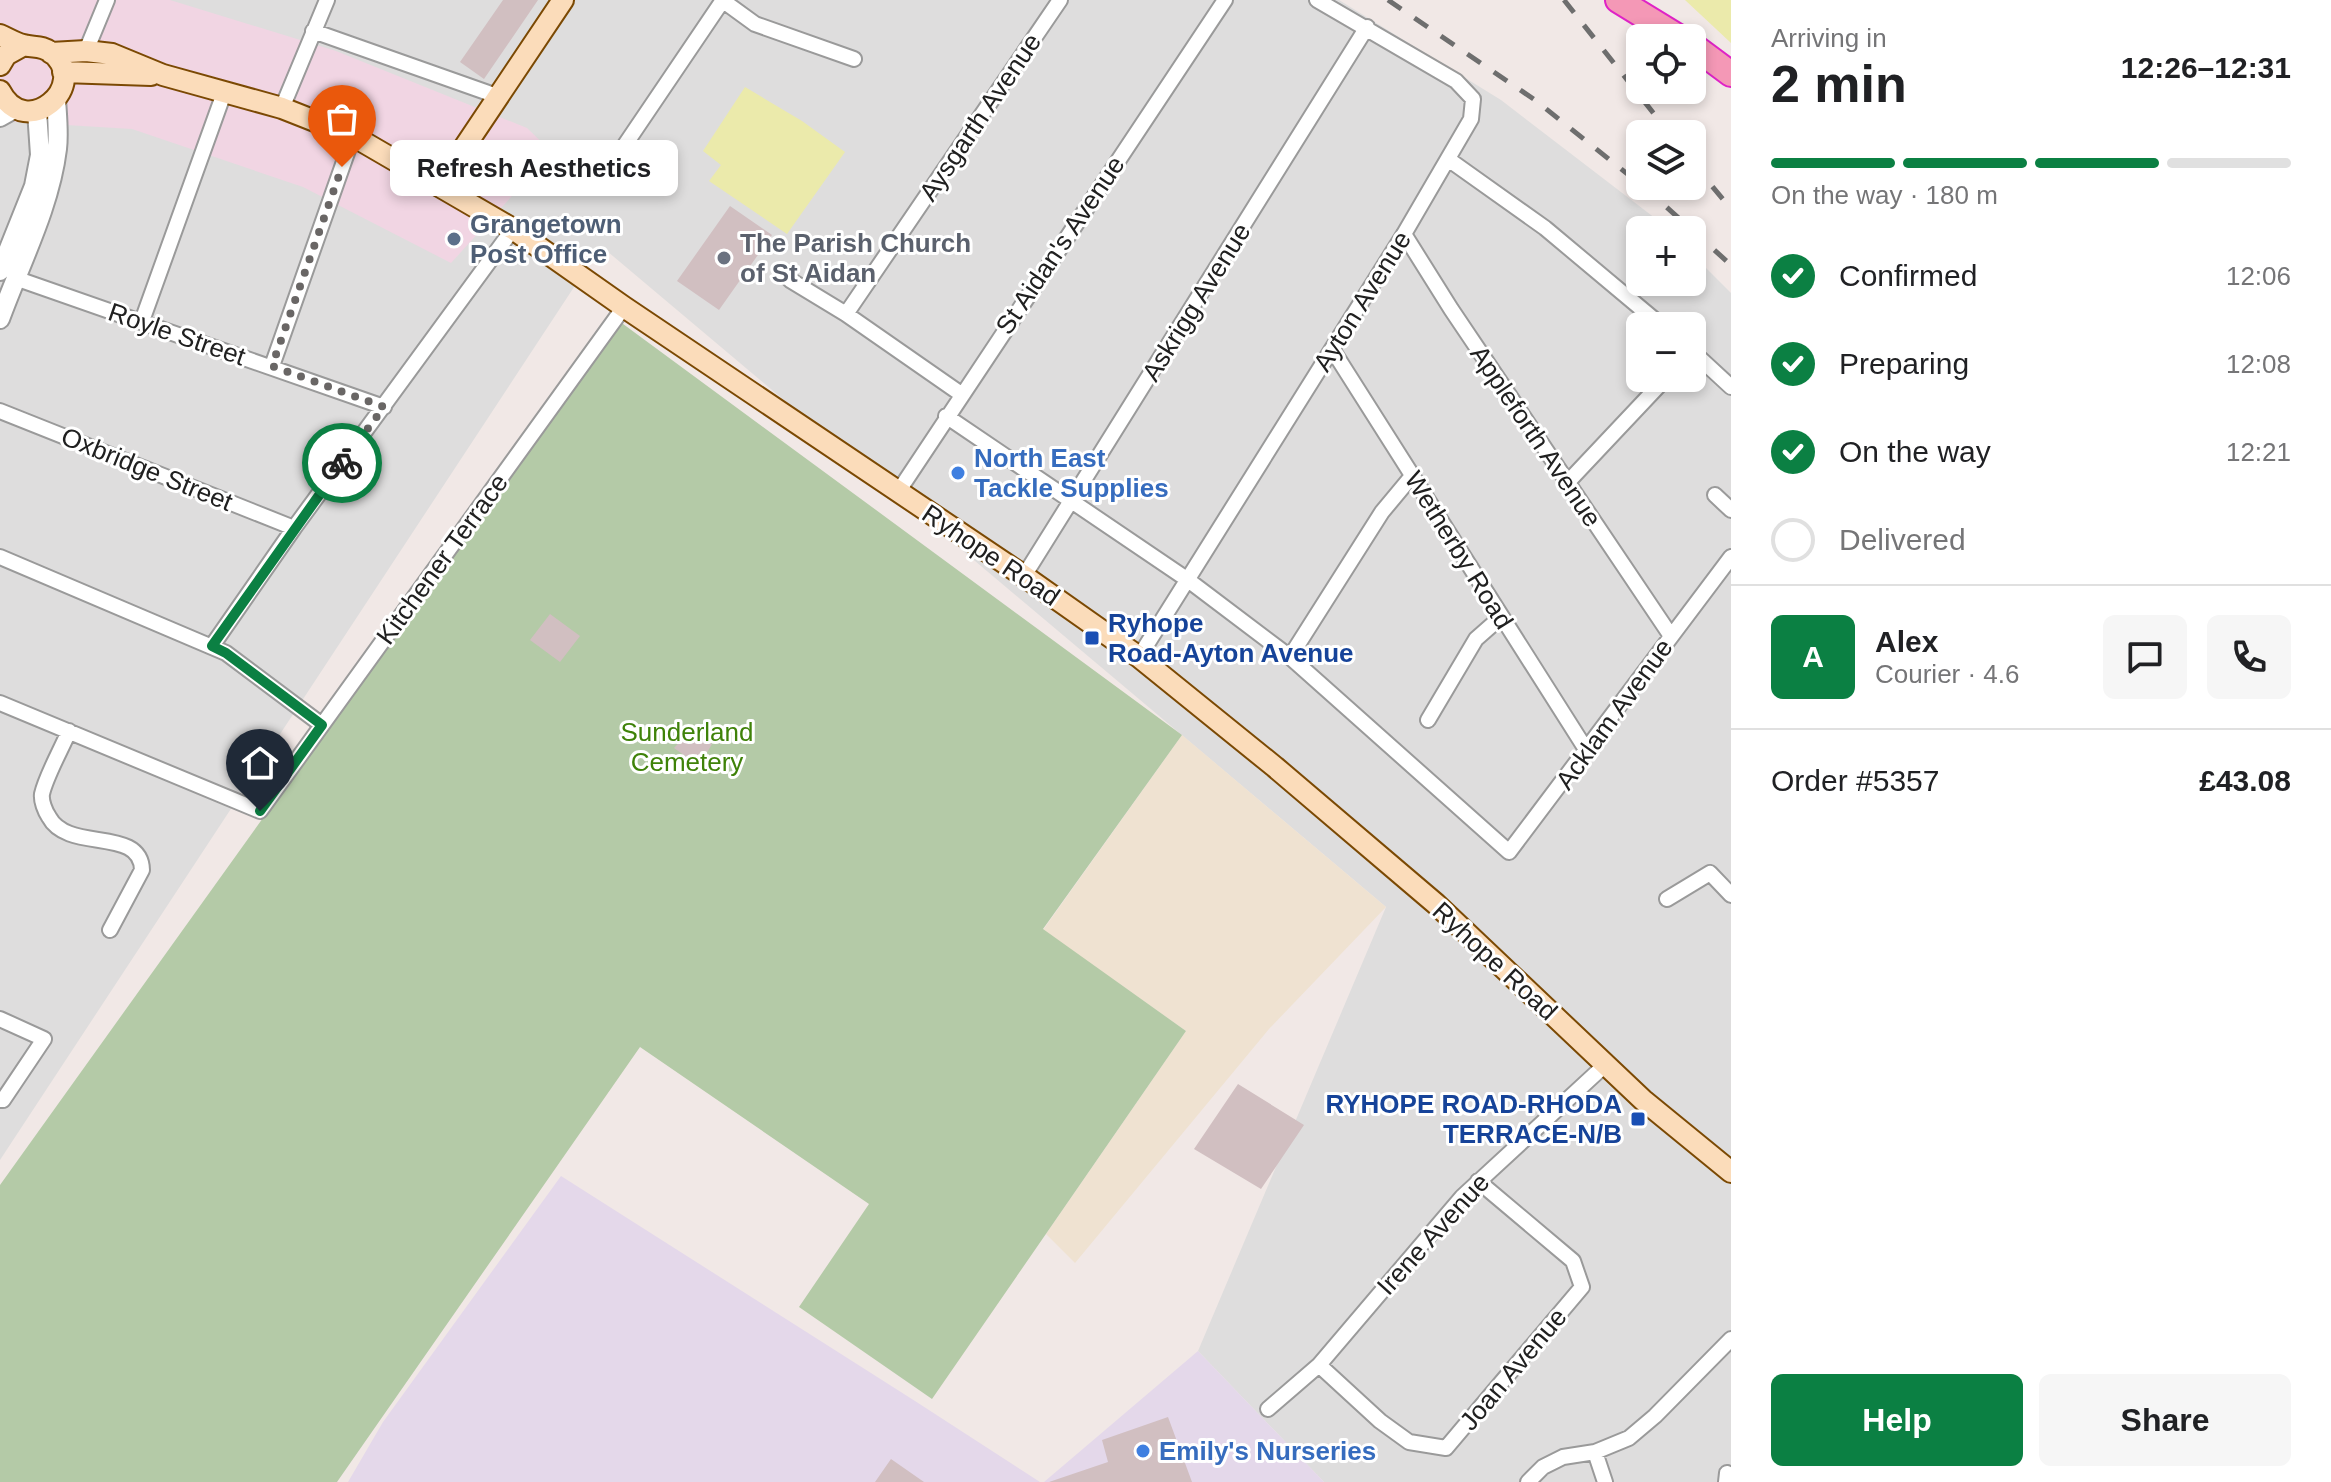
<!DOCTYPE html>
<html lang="en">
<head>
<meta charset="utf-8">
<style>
	body { margin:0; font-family:Helvetica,sans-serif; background:#f6f6f6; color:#202124; height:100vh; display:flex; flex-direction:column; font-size:30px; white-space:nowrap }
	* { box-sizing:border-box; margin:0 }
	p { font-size:26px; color:#757577 }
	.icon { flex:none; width:44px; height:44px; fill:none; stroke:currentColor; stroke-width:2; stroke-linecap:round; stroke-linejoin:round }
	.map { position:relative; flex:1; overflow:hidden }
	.panel { display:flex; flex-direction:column; background:#fff; width:600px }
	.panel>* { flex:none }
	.tools { position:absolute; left:1626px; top:24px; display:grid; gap:16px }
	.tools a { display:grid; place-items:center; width:80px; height:80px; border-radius:12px; background:#fff; box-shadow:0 4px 12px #0003; font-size:40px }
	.pin { position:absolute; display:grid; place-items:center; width:68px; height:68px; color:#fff; margin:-82px -34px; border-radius:50% 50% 50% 0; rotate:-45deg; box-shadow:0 0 8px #0007 }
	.pin .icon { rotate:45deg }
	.courier { position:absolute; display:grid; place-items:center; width:80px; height:80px; margin:-40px; border:6px solid #0b8043; border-radius:50%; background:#fff; color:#222; box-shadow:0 2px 10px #0007 }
	.bubble { position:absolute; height:56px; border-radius:12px; background:#fff; box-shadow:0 4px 12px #0003; font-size:26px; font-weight:600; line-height:56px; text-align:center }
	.overview em { font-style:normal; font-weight:600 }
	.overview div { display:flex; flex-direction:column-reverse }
	.overview { display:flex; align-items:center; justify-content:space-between; height:136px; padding:0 40px }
	h1 { font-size:52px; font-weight:600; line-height:60px }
	.bar { display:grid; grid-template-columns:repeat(4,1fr); gap:12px 8px; align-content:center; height:96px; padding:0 40px }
	.bar i { height:10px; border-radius:6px; background:#e0e0e0 }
	.bar .current { background:#0b8043 }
	.bar p { grid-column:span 4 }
	.line { display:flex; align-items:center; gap:20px; padding:0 40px; border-top:2px solid #e0e0e0 }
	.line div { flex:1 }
	.round { display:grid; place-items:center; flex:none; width:84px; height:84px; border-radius:12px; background:#f6f6f6 }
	ol { padding:0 40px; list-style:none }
	li { display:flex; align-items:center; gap:24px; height:88px }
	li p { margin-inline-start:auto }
	li .icon { padding:8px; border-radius:50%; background:#0b8043; color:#fff; stroke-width:4 }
	li:last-child { color:#757577 }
	li i { width:44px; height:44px; border:4px solid #e0e0e0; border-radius:50% }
	.action { display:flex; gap:16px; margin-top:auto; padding:16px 40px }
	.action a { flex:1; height:92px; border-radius:12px; background:#0b8043; color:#fff; font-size:32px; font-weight:600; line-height:92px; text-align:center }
	.action a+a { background:#f6f6f6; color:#202124 }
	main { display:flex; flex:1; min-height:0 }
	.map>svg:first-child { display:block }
	.residential { fill:#dedddd; fill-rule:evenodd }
	.commercial { fill:#f1d5e3 }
	.industrial { fill:#e4d8ea }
	.farmland { fill:#efe2d1 }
	.grass { fill:#ebeaab }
	.cemetery { fill:#b4caa7 }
	.building { fill:#d1bfc1 }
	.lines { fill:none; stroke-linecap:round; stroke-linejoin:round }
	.minor-casing { stroke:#9a9a9a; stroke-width:18 }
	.tertiary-casing { stroke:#9a9a9a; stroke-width:22 }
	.secondary-casing { stroke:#7b4903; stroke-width:24 }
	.trunk-casing { stroke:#df23c6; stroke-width:28 }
	.minor { stroke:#fff; stroke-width:14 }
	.tertiary { stroke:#fff; stroke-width:18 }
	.secondary { stroke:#fbdcba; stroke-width:20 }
	.trunk { stroke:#f498b6; stroke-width:24 }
	.rail { stroke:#6e6e6e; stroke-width:5; stroke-dasharray:16 16; stroke-linecap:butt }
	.done { stroke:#696665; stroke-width:8; stroke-dasharray:0 14.4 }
	.route { stroke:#0b8043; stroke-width:10 }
	.service-dot { fill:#5c6f8a; stroke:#fff; stroke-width:3 }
	.worship-dot { fill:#6b7280; stroke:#fff; stroke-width:3 }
	.shop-dot { fill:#3f7fe0; stroke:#fff; stroke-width:3 }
	.transit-dot { fill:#1a4fb4; stroke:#fff; stroke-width:3 }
	.labels { text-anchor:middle; stroke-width:6; stroke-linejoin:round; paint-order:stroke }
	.street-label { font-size:26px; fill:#202020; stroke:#fff }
	.service-label { font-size:26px; font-weight:bold; fill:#4e5e75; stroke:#fff; text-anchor:start }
	.worship-label { font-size:26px; font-weight:bold; fill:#5b616d; stroke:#fff; text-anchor:start }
	.shop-label { font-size:26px; font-weight:bold; fill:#366cbe; stroke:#fff; text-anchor:start }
	.transit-label { font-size:26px; font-weight:bold; fill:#164399; stroke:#fff; text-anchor:start }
	.park-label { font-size:26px; fill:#3f8209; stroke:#fff }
</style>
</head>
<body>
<main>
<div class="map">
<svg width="1731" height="1482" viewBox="0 0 1731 1482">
	<rect width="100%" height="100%" fill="#f1e8e6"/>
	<!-- residential -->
	<path class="residential" d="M 0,0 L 1339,0 L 1501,100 L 1664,225 L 1669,230 L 1640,230 L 1640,282 L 1692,282 L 1692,254 L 1731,293 L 1731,1482 L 1324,1482 L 1198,1351 L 1386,907 L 601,246 L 0,1160 ZM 1640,326 L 1692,326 L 1692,378 L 1640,378 Z"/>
	<!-- commercial -->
	<path class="commercial" d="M 0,0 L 170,0 L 336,51 L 527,128 L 552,152 L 451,263 L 303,187 L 132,129 L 0,121 Z"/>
	<!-- industrial -->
	<path class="industrial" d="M 561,1176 L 915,1401 L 1040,1482 L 348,1482 L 383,1422 Z
		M 1198,1351 L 1324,1482 L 1044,1482 Z"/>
	<!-- farmland -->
	<path class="farmland" d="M 1182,735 L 1386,907 L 1269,1029 L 1075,1263 L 1046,1234 L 1186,1031 L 1043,930 Z"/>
	<!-- grass -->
	<path class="grass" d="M 1685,0 L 1731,0 L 1731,43 Z
		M 745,87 L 802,121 L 845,152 L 787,234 L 709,181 L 721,165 L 703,151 Z"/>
	<!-- cemetery -->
	<path class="cemetery" d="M 619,321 L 1182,735 L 1043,929 L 1186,1031 L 932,1399 L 799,1307 L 869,1204 L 640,1047 L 337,1482 L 0,1482 L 0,1185 Z"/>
	<!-- building -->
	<path class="building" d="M 503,0 L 538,0 L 484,79 L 460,62 Z
		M 730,206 L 772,235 L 719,310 L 677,281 Z
		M 550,614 L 580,636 L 560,662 L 530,640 Z
		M 691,730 L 712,744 L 699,766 L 674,748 Z
		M 1238,1084 L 1304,1125 L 1261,1189 L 1194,1149 Z
		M 1168,1417 L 1192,1482 L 1049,1482 L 1108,1462 L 1102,1440 Z
		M 891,1459 L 924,1482 L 875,1482 Z"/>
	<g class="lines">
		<!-- minor casing -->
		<g class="minor-casing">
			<path id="minor" d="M 722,0 L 755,24 L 854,59
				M 313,31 L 497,96
				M 86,51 L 107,0
				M 282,108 L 327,0
				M 1448,159 L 1545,228 L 1662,326
				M 608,170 L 723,0
				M 1404,234 L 1451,309 L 1671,636
				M 15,278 L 384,407
				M 790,280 L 846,314 L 961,394
				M 846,314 L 1060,0
				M 142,321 L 224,93
				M 1332,349 L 1587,751
				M 1692,351 L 1731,387
				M 272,366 L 353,136
				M 0,411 L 294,528
				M 946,416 L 1188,580 L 1290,657 L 1509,852 L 1731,557
				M 1567,483 L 1666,378
				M 898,492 L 1225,0
				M 1715,495 L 1731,510
				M 0,557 L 226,653 L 322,725
				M 1024,576 L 1367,27
				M 212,646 L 294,528 L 513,229
				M 1139,657 L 1404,234 L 1471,119 L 1473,99 L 1456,81 L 1317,0
				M 1290,657 L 1382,512 L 1412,476
				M 0,703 L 260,811 L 624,307
				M 1428,720 L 1476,639 L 1501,617
				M 69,731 C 61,750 46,776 42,794 C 41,801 45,811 49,817 C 68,853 141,826 142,870 L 110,930
				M 1667,899 L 1710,873 L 1731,895
				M 0,1019 L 44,1039 L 3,1100 L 0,1100
				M 1319,1365 L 1380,1421 L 1409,1442 L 1446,1448 L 1582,1287 L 1573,1261 L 1478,1181
				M 1268,1409 L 1319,1365 L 1462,1197 L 1605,1065
				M 1595,1452 L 1605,1482
				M 1528,1482 L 1543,1467 L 1563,1457 L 1595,1452 L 1629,1438 L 1655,1416 L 1731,1339
				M 1726,1482 L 1727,1473"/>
		</g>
		<!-- tertiary casing -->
		<g class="tertiary-casing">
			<path id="tertiary" d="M 0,117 L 16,108
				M 0,271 L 34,186 L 40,155 L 37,111
				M 0,319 C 20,264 50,207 57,149 C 59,133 57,116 56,99"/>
		</g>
		<!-- secondary casing -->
		<g class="secondary-casing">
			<path id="secondary" d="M 0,35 C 7,38 15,43 23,45 C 34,48 42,45 52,53 C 91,85 26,142 0,91
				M 51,53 L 86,51 L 112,54 L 163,75 L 282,108 L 353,136 L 513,229 L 624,307 L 1024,576 L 1139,657 L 1275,767 L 1436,904 L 1643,1100 L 1731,1172
				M 0,65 L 6,55 L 24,45
				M 63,72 L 151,75
				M 439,185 L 563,0"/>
		</g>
		<!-- trunk casing -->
		<g class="trunk-casing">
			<path id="trunk" d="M 1618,0 L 1680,38
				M 1692,45 L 1731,74"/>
		</g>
		<!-- minor -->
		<use href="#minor" class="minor"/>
		<!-- tertiary -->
		<use href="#tertiary" class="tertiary"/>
		<!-- secondary -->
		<use href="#secondary" class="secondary"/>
		<!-- trunk -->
		<use href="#trunk" class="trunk"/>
		<!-- rail -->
		<path class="rail" d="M 1388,0 L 1535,100 L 1640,184
			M 1564,0 L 1670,134
			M 1692,162 L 1731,209
			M 1643,186 L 1731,265"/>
	</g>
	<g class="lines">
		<!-- done -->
		<path class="done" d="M 342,463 L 384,407 L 272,366 L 342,167"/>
		<!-- route -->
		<path class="route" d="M 260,811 L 322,725 L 226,653 L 212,646 L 342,463"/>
	</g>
	<!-- markers -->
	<circle class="service-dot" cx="454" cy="239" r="8"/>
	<circle class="worship-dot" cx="724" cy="258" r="8"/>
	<g class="shop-dot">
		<circle cx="958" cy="473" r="8"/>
		<circle cx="1143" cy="1451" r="8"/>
	</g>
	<g class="transit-dot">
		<rect x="1084" y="630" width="16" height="16" rx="4"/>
		<rect x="1630" y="1111" width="16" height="16" rx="4"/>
	</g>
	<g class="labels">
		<!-- street labels -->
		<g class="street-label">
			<text transform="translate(980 117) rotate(-56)" y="9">Aysgarth Avenue</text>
			<text transform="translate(1060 245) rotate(-56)" y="9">St Aidan's Avenue</text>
			<text transform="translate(1362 301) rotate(-58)" y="9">Ayton Avenue</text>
			<text transform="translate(1196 302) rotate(-58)" y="9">Askrigg Avenue</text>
			<text transform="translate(177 334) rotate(19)" y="9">Royle Street</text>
			<text transform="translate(1536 436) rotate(56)" y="9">Appleforth Avenue</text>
			<text transform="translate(147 469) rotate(22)" y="9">Oxbridge Street</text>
			<text transform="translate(1459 550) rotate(58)" y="9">Wetherby Road</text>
			<text transform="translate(991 555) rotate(34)" y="9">Ryhope Road</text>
			<text transform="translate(442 559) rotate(-54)" y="9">Kitchener Terrace</text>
			<text transform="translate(1614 714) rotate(-54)" y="9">Acklam Avenue</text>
			<text transform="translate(1495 961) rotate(43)" y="9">Ryhope Road</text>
			<text transform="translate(1433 1234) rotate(-48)" y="9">Irene Avenue</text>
			<text transform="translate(1513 1369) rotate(-50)" y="9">Joan Avenue</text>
		</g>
		<!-- service labels -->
		<g class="service-label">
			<text x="470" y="233">Grangetown<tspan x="470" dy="30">Post Office</tspan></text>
		</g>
		<!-- worship labels -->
		<g class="worship-label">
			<text x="740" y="252">The Parish Church<tspan x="740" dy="30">of St Aidan</tspan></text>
		</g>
		<!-- shop labels -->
		<g class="shop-label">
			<text x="974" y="467">North East<tspan x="974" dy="30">Tackle Supplies</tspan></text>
			<text x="1159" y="1460">Emily's Nurseries</text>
		</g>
		<!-- transit labels -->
		<g class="transit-label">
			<text x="1108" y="632">Ryhope<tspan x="1108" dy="30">Road-Ayton Avenue</tspan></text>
			<text x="1622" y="1113" text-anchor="end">RYHOPE ROAD-RHODA<tspan x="1622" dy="30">TERRACE-N/B</tspan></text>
		</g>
		<!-- park labels -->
		<g class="park-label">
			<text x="687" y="741">Sunderland<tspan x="687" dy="30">Cemetery</tspan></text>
		</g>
	</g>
</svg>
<div class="tools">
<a><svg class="icon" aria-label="locate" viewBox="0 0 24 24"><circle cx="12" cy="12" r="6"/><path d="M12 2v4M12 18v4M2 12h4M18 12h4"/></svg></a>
<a><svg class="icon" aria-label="layers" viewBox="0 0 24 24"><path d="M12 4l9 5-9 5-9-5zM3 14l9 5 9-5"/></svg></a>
<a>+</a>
<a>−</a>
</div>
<div class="pin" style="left:342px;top:167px;background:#ea580c"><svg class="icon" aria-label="bag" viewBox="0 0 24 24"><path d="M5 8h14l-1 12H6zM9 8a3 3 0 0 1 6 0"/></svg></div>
<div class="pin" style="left:260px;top:811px;background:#1f2937"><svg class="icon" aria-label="home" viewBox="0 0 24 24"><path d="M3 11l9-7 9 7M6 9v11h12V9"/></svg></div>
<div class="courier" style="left:342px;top:463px"><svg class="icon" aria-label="bike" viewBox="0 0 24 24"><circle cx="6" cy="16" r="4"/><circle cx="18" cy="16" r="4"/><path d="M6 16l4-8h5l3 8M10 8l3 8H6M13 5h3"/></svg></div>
<div class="bubble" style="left:390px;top:140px;width:288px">Refresh Aesthetics</div>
</div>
<section class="panel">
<div class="overview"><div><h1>2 min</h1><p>Arriving in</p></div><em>12:26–12:31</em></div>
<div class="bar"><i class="current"></i><i class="current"></i><i class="current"></i><i></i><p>On the way · 180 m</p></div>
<ol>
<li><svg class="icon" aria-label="check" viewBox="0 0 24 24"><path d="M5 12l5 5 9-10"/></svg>Confirmed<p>12:06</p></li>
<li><svg class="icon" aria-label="check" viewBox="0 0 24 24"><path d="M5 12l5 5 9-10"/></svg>Preparing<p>12:08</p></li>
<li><svg class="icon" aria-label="check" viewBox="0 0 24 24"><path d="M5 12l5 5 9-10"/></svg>On the way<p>12:21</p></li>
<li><i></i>Delivered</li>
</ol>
<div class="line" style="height:144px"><b class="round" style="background:#0b8043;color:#fff">A</b><div><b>Alex</b><p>Courier · 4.6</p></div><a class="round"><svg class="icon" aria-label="chat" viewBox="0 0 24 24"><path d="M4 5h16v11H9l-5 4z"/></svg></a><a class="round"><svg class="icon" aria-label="phone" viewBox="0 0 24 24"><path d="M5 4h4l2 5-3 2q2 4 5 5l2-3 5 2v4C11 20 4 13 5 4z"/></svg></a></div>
<div class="line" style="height:104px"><div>Order #5357</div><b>£43.08</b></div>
<div class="action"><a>Help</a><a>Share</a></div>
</section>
</main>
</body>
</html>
